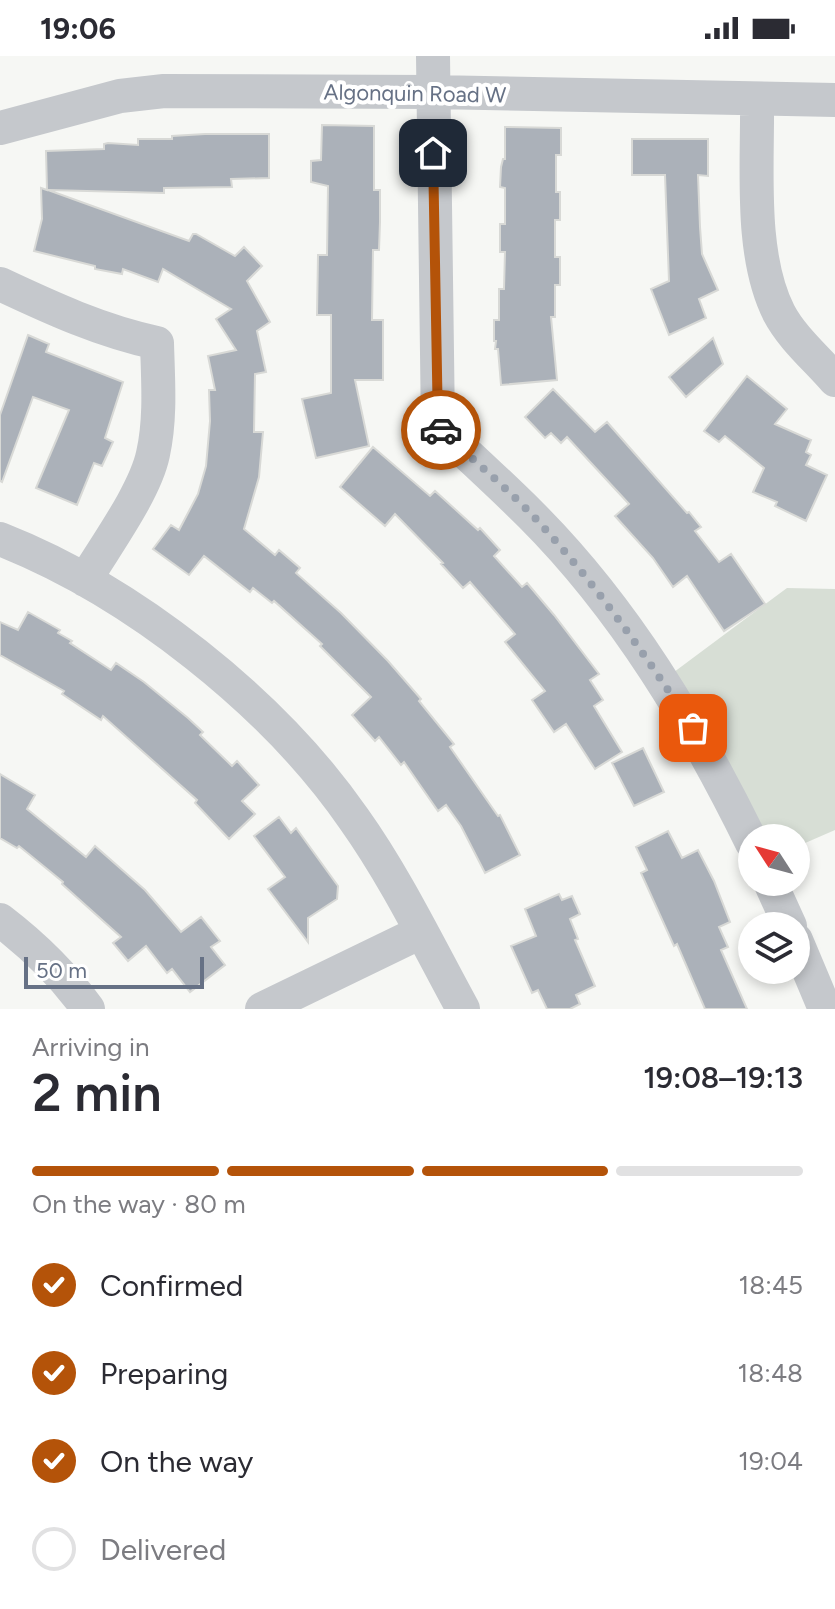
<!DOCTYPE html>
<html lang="en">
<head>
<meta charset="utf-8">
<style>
	body { margin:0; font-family:Figtree,sans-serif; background:#f2f2f3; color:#2b2b33; height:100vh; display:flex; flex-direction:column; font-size:30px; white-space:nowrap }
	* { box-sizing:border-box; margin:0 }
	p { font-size:26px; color:#7c7c81 }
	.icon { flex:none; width:44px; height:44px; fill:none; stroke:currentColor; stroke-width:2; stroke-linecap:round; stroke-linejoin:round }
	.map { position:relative; height:953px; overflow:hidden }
	.sheet { display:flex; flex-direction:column; background:#fff; flex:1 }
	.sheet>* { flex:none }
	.needle { width:52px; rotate:306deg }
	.controls { position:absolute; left:738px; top:768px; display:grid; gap:16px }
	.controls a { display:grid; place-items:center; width:72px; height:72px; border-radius:50%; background:#fff; box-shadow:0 4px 12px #0003; font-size:40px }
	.scale { position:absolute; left:24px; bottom:20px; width:180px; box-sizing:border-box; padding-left:8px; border:4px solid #667185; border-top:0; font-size:22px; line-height:28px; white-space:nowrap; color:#667185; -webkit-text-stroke:6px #fff; paint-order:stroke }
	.pin { position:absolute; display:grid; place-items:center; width:68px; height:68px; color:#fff; margin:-34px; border-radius:16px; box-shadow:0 4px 12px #0006 }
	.courier { position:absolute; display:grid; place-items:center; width:80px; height:80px; margin:-40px; border:6px solid #b45309; border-radius:50%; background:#fff; color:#222; box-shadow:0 2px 10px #0007 }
	.headline em { font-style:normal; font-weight:600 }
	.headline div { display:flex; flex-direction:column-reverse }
	.headline { display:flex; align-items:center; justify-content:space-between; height:136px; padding:0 32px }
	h1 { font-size:52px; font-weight:600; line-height:60px }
	.bar { display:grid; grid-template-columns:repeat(4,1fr); gap:12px 8px; align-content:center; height:96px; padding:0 32px }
	.bar i { height:10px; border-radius:6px; background:#e1e1e2 }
	.bar .current { background:#b45309 }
	.bar p { grid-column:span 4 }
	ol { padding:0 32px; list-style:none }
	li { display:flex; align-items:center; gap:24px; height:88px }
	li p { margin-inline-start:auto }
	li .icon { padding:8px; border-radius:50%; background:#b45309; color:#fff; stroke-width:4 }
	li:last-child { color:#7c7c81 }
	li i { width:44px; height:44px; border:4px solid #e1e1e2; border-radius:50% }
	.status { display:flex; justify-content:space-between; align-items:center; height:56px; padding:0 40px; background:#fff; direction:ltr }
	.status svg { height:22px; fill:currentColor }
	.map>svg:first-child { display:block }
	.green { fill:#d7ded5 }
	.building { fill:#abb1b9; stroke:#d8d9d6; stroke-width:2 }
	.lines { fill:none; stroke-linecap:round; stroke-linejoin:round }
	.minor { stroke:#c5c8cc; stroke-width:34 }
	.done { stroke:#98a0ac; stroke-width:8; stroke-dasharray:0 14.4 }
	.route { stroke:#b45309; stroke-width:10 }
	.labels { text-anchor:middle; stroke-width:8; stroke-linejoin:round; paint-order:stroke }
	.street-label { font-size:22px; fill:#667185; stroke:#fff }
</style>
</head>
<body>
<div class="status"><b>19:06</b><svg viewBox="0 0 49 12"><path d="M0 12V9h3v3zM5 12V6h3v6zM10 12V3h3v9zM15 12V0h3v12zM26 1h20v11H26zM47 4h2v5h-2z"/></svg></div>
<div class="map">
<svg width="835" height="953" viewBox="0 0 835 953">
	<rect width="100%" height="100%" fill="#f6f7f4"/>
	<!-- green -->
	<path class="green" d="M 787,532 L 835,533 L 835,774 L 796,791 L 796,782 L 752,782 L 662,625 Z"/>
	<!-- building -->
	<path class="building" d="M 322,69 L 374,70 L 374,134 L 380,134 L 380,166 L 379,194 L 373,194 L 372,264 L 383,264 L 383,324 L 355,324 L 369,390 L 316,402 L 302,343 L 331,337 L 331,259 L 317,259 L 318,199 L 327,199 L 328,130 L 311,126 L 311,105 L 321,104 Z
		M 505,71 L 561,72 L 561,99 L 556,99 L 556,136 L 560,136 L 560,164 L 555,164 L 555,201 L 560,201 L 560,229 L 555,229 L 555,261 L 551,261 L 557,324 L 501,329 L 498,293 L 495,293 L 496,285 L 494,285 L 494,264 L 499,264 L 499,233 L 504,233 L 505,196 L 500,196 L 500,168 L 505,168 L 505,132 L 500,131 L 501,111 L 503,103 L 505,103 Z
		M 205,78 L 269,78 L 269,122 L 231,123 L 232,131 L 164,132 L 164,137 L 48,134 L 189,185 L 193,178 L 196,178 L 235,200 L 244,191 L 262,210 L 247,225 L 270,266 L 257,275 L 266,316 L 255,318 L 254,376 L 263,376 L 259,421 L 244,473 L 275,499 L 279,494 L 300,512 L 296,517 L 341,557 L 388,605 L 421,643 L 419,645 L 454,688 L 450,691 L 498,760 L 500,759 L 520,799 L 485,817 L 461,770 L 446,749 L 438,755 L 404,706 L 401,709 L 379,681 L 375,685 L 352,659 L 371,641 L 320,590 L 322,588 L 274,545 L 272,547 L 253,532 L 250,536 L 204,500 L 189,519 L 153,493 L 171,469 L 179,474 L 198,438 L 206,410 L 210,365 L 209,334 L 215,334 L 208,300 L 236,294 L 216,263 L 231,253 L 163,213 L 158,226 L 123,213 L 122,218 L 95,213 L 95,210 L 34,195 L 42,163 L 41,132 L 47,134 L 46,95 L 104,93 L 104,88 L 108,87 L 138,89 L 138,83 L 172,83 L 172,80 Z
		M 632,83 L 708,83 L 708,120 L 698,119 L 700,171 L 702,198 L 718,234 L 699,243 L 706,262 L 669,279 L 651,233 L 669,225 L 665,119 L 632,119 Z
		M 28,279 L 49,288 L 46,296 L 123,326 L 105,382 L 113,386 L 102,410 L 94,407 L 77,449 L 36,432 L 69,354 L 33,341 L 2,426 L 0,425 L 0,359 Z
		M 713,282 L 723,308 L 686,341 L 669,321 Z
		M 747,320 L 787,353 L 775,368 L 811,384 L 806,396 L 811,399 L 806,409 L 827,419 L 806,465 L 775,450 L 777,446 L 753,436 L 764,412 L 725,380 L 719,386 L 704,375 Z
		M 553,333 L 595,376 L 607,366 L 687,457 L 689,456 L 701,471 L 695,475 L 719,506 L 731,498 L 765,548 L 724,575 L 687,520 L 673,531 L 653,502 L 615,460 L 629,448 L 567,381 L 561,387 L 551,377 L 545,382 L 525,361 Z
		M 373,391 L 430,440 L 435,435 L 478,474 L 480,472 L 500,494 L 494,500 L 522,531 L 527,527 L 554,559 L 599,618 L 590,624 L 603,644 L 594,650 L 622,696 L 595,713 L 566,668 L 554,676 L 532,644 L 545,635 L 505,586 L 515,578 L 470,526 L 463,532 L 441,508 L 443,507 L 395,458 L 385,470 L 340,431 Z
		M 28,556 L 60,574 L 58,577 L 72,585 L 70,587 L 111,614 L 116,607 L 144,626 L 188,662 L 203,676 L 200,679 L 232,710 L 237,705 L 259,729 L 242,745 L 255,758 L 229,783 L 195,747 L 197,744 L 103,660 L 101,664 L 62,638 L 64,635 L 0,599 L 0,566 L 18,574 Z
		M 643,692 L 664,736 L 634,750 L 612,707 Z
		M 0,718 L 35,739 L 27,753 L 86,801 L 95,790 L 145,834 L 181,876 L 201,861 L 220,885 L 211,891 L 225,909 L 190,936 L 172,913 L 167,917 L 146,890 L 128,905 L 113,887 L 121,881 L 62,828 L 63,826 L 19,790 L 17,792 L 0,782 Z
		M 279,761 L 291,777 L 296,772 L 338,830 L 337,843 L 308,862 L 308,886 L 268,833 L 285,821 L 254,780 Z
		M 668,775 L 682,802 L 698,794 L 714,825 L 730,866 L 719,871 L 728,891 L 721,894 L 747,953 L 705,953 L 677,888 L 674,890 L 641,817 L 647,814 L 636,791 Z
		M 559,838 L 562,844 L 572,840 L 580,858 L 570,863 L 578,883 L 575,884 L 595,930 L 576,939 L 580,948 L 570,953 L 547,953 L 538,934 L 532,937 L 511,890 L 536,880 L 525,853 Z"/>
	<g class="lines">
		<!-- minor -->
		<path class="minor" d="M 433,0 L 438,371 C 469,400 501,429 531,459 C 625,553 694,669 752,787
			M 757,43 C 758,109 749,198 779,257 C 792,282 817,303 835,324
			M 0,72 L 120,40 L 164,35 L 433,36 L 835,44
			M 0,228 C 51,252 101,275 157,287 C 158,324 161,362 153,398 C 145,436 106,489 85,524
			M 0,483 C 132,535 273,646 354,763 C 396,822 428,889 463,953
			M 770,826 L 790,870
			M 0,864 C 34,890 63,918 88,953
			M 796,884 L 825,953
			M 262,953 L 421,876"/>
	</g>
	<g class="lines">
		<!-- done -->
		<path class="done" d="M 441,374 C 472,403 506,431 535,462 C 595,527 645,598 693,672"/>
		<!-- route -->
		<path class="route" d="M 433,97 L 438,371 L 441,374"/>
	</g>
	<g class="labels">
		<!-- street labels -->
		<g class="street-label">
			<text transform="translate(415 37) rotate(1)" y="8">Algonquin Road W</text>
		</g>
	</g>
</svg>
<div class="controls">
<a><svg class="needle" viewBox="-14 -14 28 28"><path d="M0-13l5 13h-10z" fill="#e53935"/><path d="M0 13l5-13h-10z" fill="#7c7c81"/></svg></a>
<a><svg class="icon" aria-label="layers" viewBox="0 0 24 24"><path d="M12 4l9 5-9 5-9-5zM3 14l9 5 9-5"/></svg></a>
</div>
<div class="scale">50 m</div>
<div class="pin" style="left:693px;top:672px;background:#ea580c"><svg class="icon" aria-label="bag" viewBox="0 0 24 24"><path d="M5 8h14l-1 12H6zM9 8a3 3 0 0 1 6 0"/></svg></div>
<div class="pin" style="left:433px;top:97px;background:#1f2937"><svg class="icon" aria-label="home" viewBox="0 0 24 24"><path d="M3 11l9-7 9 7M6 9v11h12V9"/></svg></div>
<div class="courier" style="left:441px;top:374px"><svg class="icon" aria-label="car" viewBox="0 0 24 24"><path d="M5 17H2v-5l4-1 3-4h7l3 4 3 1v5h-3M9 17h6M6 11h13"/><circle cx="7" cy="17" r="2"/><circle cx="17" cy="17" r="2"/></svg></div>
</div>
<section class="sheet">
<div class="headline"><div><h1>2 min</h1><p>Arriving in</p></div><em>19:08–19:13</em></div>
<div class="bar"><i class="current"></i><i class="current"></i><i class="current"></i><i></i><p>On the way · 80 m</p></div>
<ol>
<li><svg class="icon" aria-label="check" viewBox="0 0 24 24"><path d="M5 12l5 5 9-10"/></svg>Confirmed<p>18:45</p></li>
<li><svg class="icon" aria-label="check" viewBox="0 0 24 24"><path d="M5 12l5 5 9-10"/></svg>Preparing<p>18:48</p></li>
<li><svg class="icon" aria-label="check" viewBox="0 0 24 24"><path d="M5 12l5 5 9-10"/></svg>On the way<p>19:04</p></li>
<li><i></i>Delivered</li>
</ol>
</section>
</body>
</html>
